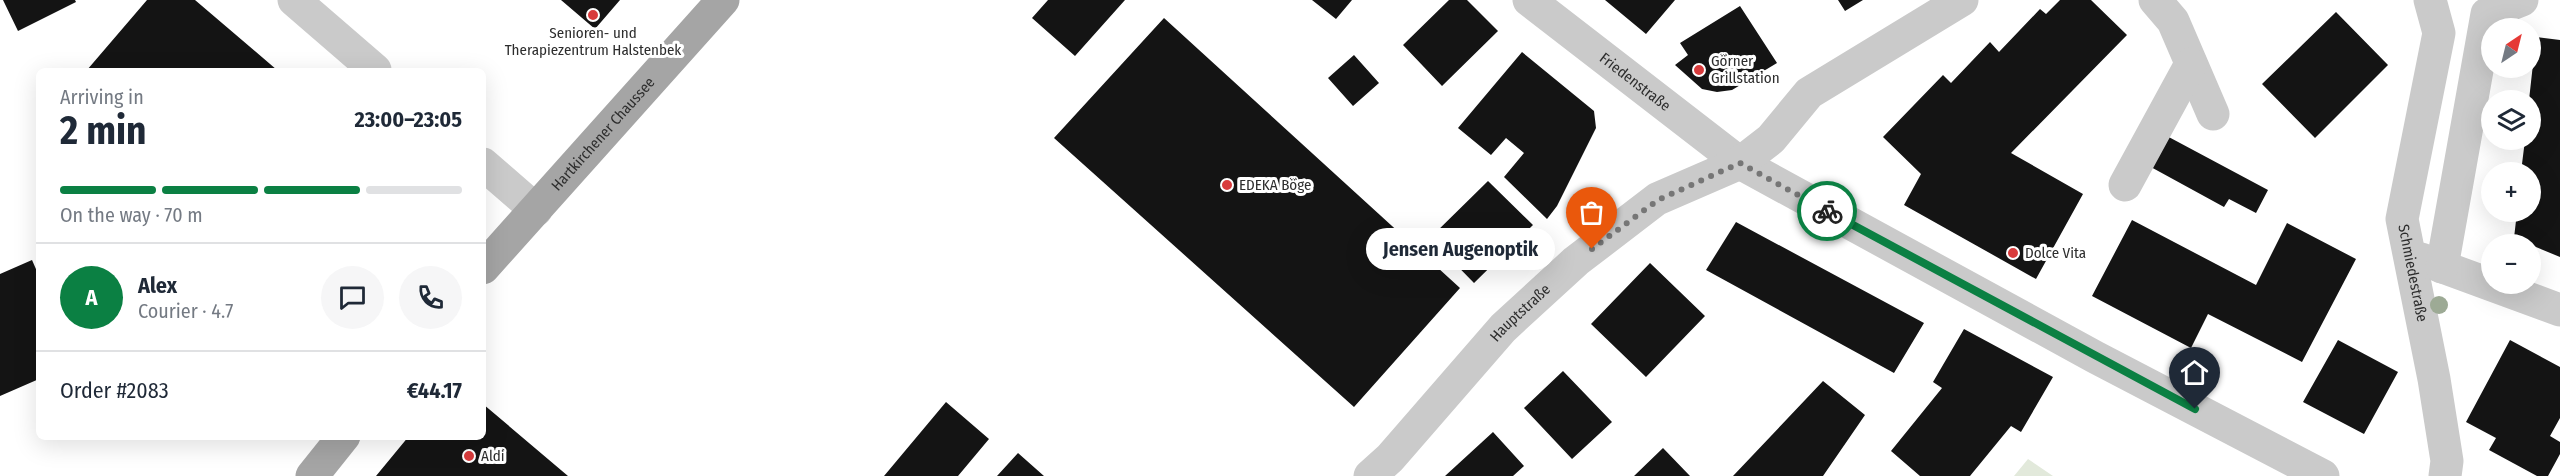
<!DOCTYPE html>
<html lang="en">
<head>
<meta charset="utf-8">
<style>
	body { margin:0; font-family:"Fira Sans Condensed",sans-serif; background:#f6f6f7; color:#1f2937; height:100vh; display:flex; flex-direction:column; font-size:22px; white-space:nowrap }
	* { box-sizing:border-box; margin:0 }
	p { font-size:20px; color:#747a83 }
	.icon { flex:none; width:33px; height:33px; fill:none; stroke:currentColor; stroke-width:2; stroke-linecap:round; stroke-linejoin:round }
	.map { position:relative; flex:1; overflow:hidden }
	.sheet { position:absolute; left:36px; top:68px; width:450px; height:372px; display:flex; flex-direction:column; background:#fff; border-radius:9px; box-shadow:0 6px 24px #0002 }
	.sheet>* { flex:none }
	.needle { width:39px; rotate:35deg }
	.fabs { position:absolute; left:2481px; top:18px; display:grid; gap:12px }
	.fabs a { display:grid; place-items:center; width:60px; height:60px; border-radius:50%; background:#fff; box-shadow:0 6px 24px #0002; font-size:30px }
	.pin { position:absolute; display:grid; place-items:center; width:51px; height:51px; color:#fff; margin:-62px -26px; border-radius:50% 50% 50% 0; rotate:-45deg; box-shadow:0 0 6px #0007 }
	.pin .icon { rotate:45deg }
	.courier { position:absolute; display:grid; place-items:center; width:60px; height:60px; margin:-30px; border:4px solid #0b8043; border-radius:50%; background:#fff; color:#222; box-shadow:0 2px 8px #0007 }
	.bubble { position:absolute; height:42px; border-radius:21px; background:#fff; box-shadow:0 6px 24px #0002; font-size:20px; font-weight:700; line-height:42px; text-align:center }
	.overview em { font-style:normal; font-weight:700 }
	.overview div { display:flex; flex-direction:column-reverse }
	.overview { display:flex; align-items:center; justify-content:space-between; height:102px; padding:0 24px }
	h1 { font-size:39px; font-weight:700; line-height:45px }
	.bar { display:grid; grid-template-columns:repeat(4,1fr); gap:9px 6px; align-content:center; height:72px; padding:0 24px }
	.bar i { height:8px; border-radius:4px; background:#e0e1e3 }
	.bar .selected { background:#0b8043 }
	.bar p { grid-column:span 4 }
	.line { display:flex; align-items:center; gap:15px; padding:0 24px; border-top:2px solid #e0e1e3 }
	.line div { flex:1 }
	.round { display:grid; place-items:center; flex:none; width:63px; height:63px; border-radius:32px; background:#f6f6f7 }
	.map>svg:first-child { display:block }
	.green { fill:#e2e9db }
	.building { fill:#141414 }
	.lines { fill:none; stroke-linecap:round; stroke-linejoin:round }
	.minor { stroke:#cacaca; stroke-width:33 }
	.major { stroke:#a5a5a5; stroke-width:33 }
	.tree { fill:#9daa95 }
	.done { stroke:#767676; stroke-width:6; stroke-dasharray:0 10.8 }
	.route { stroke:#0b8043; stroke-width:8 }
	.poi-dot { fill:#d83b3c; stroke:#fff; stroke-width:2 }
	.labels { text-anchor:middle; stroke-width:6; stroke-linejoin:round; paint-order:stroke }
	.poi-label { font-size:15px; fill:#2d2d2d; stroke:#fff; text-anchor:start }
	.street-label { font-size:15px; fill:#2d2d2d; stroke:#fff }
</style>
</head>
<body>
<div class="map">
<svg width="2560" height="476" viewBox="0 0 2560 476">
	<rect width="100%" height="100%" fill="#fff"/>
	<!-- green -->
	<path class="green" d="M 2028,459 L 2053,476 L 2014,476 Z"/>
	<!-- building -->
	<path class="building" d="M 3,0 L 75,0 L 76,2 L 18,31 Z
		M 147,0 L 195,0 L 277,70 L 87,70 Z
		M 561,0 L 620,0 L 595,29 Z
		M 1048,0 L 1125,0 L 1075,56 L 1032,18 Z
		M 1312,0 L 1352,0 L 1336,19 Z
		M 1449,0 L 1467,0 L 1498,31 L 1442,86 L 1403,45 Z
		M 1605,0 L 1675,0 L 1646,34 Z
		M 1838,0 L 1863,0 L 1845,11 Z
		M 2060,0 L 2091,0 L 2127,35 L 2011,153 L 2083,194 L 2036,279 L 1904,205 L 1921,174 L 1883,137 L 1943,75 L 1951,83 L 1990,42 L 1999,52 L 2040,9 L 2046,14 Z
		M 1740,6 L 1777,63 L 1732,90 L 1717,92 L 1702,89 L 1675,65 L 1688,55 L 1680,43 Z
		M 2336,12 L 2388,65 L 2315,138 L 2262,84 Z
		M 1164,18 L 1460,288 L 1354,407 L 1054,138 Z
		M 2536,37 L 2560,40 L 2560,257 L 2514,238 L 2517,212 L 2530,212 L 2530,172 L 2521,172 L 2525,140 L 2530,140 L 2529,100 Z
		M 1522,52 L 1594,111 L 1596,128 L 1557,206 L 1547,219 L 1504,177 L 1524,153 L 1506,138 L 1491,155 L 1458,128 Z
		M 1354,55 L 1379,83 L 1353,106 L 1328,78 Z
		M 2165,135 L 2268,190 L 2256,213 L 2229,199 L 2224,207 L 2149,166 Z
		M 1488,181 L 1533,225 L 1474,283 L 1430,238 Z
		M 2132,220 L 2256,285 L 2287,223 L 2356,259 L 2302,362 L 2208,314 L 2191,348 L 2092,296 Z
		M 1736,222 L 1924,323 L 1894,373 L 1706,270 Z
		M 32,260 L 39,276 L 39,379 L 0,396 L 0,274 Z
		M 1650,263 L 1705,316 L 1646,377 L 1591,324 Z
		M 1964,329 L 2053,377 L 2021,432 L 2011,426 L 1970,476 L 1920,476 L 1891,451 L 1942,388 L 1933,382 Z
		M 2338,340 L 2398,372 L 2364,434 L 2303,402 Z
		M 2510,340 L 2560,367 L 2560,418 L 2550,436 L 2560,442 L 2560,454 L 2548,476 L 2537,476 L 2489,450 L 2496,438 L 2466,422 Z
		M 1563,371 L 1612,422 L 1572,459 L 1524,408 Z
		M 1823,381 L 1865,415 L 1823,476 L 1733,476 Z
		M 946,402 L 989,439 L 958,476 L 884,476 Z
		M 483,404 L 568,476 L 376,476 L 409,436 L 483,436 Z
		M 1493,432 L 1524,466 L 1513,476 L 1445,476 Z
		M 1663,448 L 1690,476 L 1634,476 Z
		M 1018,453 L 1044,476 L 997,476 Z"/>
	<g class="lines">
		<!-- minor -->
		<g class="minor">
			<path d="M 294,0 L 375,70"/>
			<path id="s1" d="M 1529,0 L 1740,163 L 2095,357 L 2323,476"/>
			<path d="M 2155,0 L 2173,21 L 2213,114"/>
			<path id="s2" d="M 2430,0 L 2439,33 L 2402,219 L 2434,379 L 2447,461 L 2445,476"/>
			<path d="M 483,164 L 536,210"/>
			<path d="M 2125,185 L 2191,64"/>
			<path d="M 2421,259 L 2560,310"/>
			<path d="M 2442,267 L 2487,14 L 2522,0"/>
			<path id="s3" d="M 1370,476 L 1390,458 L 1503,328 L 1576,261 L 1657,199 L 1740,163 L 1771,139 L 1809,93 L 1962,0"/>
		</g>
		<!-- major -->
		<g class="major">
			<path id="s4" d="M 483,268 L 723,0"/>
			<path d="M 312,476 L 344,436"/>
		</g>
	</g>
	<!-- trees -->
	<circle class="tree" cx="2439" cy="305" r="9"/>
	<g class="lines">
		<!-- done -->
		<path class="done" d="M 1592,249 L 1658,200 L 1740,163 L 1827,211"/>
		<!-- route -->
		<path class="route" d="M 1827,211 L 2195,409"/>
	</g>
	<!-- markers -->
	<g class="poi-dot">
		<circle cx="593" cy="15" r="6"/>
		<circle cx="1699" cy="70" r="6"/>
		<circle cx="1227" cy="185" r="6"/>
		<circle cx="2013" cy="253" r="6"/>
		<circle cx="469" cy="456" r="6"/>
	</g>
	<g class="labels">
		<!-- poi labels -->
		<g class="poi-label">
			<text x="593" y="38" text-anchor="middle">Senioren- und<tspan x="593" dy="17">Therapiezentrum Halstenbek</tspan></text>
			<text x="1711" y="66">Görner<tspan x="1711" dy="17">Grillstation</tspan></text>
			<text x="1239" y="190">EDEKA Böge</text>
			<text x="2025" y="258">Dolce Vita</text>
			<text x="481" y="461">Aldi</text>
		</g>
		<!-- street labels -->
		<g class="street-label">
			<text dy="5" stroke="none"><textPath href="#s1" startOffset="134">Friedenstraße</textPath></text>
			<text dy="5" stroke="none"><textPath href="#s4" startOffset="180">Hartkirchener Chaussee</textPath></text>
			<text dy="5" stroke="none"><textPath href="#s2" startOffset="279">Schmiedestraße</textPath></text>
			<text dy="5" stroke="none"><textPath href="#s3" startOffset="222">Hauptstraße</textPath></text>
		</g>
	</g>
</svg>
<div class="fabs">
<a><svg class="needle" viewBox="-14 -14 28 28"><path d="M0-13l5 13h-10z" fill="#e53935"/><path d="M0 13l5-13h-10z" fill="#747a83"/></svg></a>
<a><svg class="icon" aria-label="layers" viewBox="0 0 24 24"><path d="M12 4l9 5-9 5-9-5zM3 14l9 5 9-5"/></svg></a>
<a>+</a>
<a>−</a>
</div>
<div class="pin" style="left:1592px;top:249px;background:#ea580c"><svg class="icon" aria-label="bag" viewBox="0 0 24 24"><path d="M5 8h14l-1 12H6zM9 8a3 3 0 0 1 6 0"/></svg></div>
<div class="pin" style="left:2195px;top:409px;background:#1f2937"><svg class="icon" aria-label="home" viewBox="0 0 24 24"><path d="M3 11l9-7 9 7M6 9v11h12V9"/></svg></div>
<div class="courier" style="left:1827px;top:211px"><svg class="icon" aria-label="bike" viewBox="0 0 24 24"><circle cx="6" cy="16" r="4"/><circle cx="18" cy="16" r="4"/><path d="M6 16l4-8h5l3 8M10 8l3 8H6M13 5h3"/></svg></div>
<div class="bubble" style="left:1366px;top:228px;width:189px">Jensen Augenoptik</div>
<section class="sheet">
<div class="overview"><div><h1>2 min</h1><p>Arriving in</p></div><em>23:00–23:05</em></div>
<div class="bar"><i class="selected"></i><i class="selected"></i><i class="selected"></i><i></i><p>On the way · 70 m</p></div>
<div class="line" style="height:108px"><b class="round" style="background:#0b8043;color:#fff">A</b><div><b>Alex</b><p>Courier · 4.7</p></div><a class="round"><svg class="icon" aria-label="chat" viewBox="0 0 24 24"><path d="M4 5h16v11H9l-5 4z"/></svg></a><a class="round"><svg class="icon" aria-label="phone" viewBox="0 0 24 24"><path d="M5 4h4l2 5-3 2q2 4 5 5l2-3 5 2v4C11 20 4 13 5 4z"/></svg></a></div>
<div class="line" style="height:78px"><div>Order #2083</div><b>€44.17</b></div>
</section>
</div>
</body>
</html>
